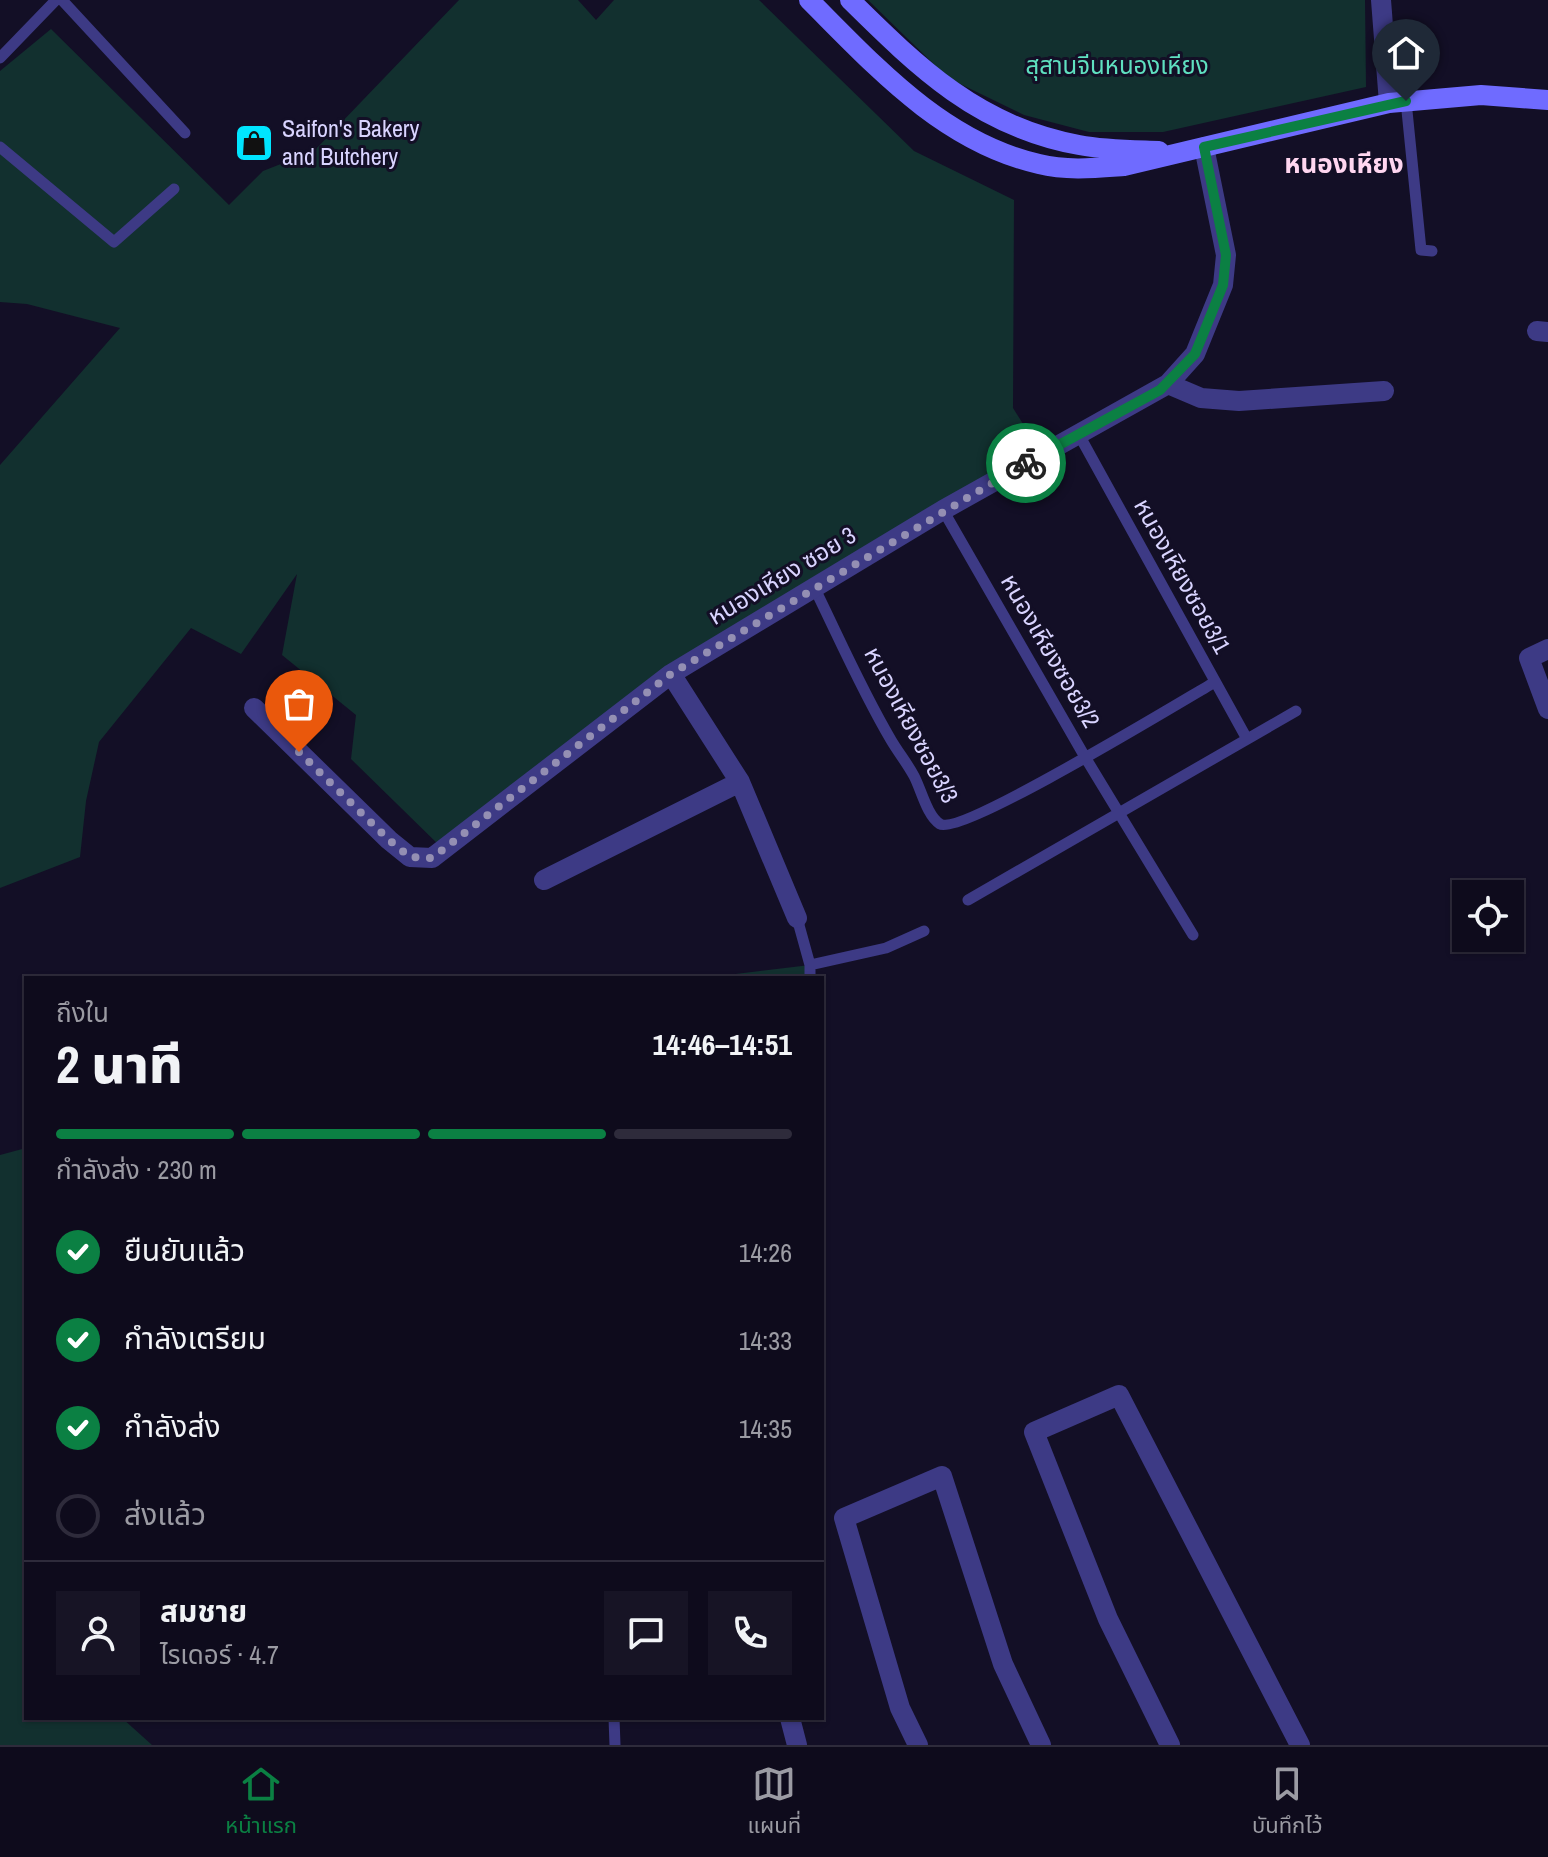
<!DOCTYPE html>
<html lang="th">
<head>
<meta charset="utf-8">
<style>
	body { margin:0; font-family:"Archivo Narrow","Noto Sans Thai",sans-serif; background:#171425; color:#f1f3f6; height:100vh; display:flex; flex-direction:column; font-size:30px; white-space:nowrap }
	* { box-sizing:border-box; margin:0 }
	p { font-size:26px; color:#9b9ba3 }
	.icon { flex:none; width:44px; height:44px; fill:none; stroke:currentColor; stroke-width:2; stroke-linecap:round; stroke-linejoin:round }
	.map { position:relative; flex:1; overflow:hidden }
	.drawer { position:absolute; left:24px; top:976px; width:800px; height:744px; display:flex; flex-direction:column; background:#0e0b1c; border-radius:0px; box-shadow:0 2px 6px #0004,0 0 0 2px #2e2b3b }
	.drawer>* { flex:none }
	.fabs { position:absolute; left:1452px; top:880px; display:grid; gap:16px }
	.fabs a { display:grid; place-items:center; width:72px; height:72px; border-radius:0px; background:#0e0b1c; box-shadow:0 2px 6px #0004,0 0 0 2px #2e2b3b; font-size:40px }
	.pin { position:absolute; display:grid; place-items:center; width:68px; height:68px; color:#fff; margin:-82px -34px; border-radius:50% 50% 50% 0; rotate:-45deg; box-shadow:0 0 8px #0007 }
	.pin .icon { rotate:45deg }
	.courier { position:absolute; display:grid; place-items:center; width:80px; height:80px; margin:-40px; border:6px solid #0b8043; border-radius:50%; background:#fff; color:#222; box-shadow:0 2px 10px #0007 }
	.summary em { font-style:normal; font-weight:800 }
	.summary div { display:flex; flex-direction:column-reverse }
	.summary { display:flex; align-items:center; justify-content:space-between; height:136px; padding:0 32px }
	h1 { font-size:52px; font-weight:800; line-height:60px }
	.bar { display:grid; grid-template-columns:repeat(4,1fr); gap:12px 8px; align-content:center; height:96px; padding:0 32px }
	.bar i { height:10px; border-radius:6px; background:#2e2b3b }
	.bar .current { background:#0b8043 }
	.bar p { grid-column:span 4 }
	.line { display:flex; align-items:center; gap:20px; padding:0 32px; border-top:2px solid #2e2b3b }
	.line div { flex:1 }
	.round { display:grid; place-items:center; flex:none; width:84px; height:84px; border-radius:0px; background:#171425 }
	ol { padding:0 32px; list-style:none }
	li { display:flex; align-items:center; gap:24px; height:88px }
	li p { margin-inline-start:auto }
	li .icon { padding:8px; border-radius:50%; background:#0b8043; color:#fff; stroke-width:4 }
	li:last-child { color:#9b9ba3 }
	li i { width:44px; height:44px; border:4px solid #2e2b3b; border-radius:50% }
	.menu { display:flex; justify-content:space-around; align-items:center; height:112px; border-top:2px solid #2e2b3b; background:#0e0b1c; font-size:22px; color:#9b9ba3 }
	.menu a { display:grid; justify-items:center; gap:4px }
	.menu .current { color:#0b8043 }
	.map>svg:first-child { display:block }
	.green { fill:#12302f }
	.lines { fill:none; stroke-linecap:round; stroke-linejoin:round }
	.lane { stroke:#3d3a85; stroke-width:11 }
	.street { stroke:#3d3a85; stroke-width:20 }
	.secondary { stroke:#6f6bff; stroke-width:20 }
	.done { stroke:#948fb3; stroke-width:8; stroke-dasharray:0 14.4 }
	.route { stroke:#0b8043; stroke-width:10 }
	.labels { text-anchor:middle; stroke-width:6; stroke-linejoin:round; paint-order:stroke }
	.park-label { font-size:24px; fill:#5fe0c0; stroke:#130f26 }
	.poi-label { font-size:24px; fill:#d9d4ff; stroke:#130f26; text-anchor:start }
	.street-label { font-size:24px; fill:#d9d4ff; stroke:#130f26 }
	.neighbourhood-label { font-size:26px; font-weight:bold; fill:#ffd6f0; stroke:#130f26 }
</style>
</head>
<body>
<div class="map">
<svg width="1548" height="1745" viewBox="0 0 1548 1745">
	<rect width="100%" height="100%" fill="#130f26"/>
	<!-- green -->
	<path class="green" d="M 459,0 L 578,0 L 596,20 L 614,0 L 759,0 L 914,151 L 1014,200 L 1013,408 L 1042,454 L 657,684 L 443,849 L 351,759 L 356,715 L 282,655 L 297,574 L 241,654 L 191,628 L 99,742 L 86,801 L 80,857 L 0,888 L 0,465 L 120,328 L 27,304 L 0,302 L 0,71 L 51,29 L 229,205 L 263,171 L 314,151 Z
		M 868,0 L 1365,0 L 1366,87 L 1163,132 L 1089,132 L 1024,115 L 948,78 Z
		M 810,965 L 806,978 L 703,978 Z
		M 26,1148 L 26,1718 L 122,1718 L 152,1745 L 0,1745 L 0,1155 Z"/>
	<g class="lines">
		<!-- lane -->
		<path class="lane" d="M 62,0 L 185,133
			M 0,58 L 56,0
			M 1406,101 L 1421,250 L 1432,251
			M 0,147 L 114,242 L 174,189
			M 1078,433 L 1247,739
			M 943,510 L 1085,757 L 1193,935
			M 814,587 C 839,638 862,691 891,740 C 898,752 907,763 914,776 C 921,789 927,816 940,824 C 961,836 1182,701 1215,682
			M 968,900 L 1296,711
			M 797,918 L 810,965 L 810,978
			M 810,965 L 886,948 L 924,931
			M 614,1718 L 615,1745"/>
		<!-- street -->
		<path class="street" d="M 1381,0 L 1389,103
			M 1537,331 L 1548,332
			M 1168,384 L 1201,398 L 1239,401 L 1384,391
			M 1548,649 L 1529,658 L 1548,709
			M 671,674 L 740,782 L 797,918
			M 254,708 L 389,840 L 410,857 L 432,858 L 671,674 L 943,510 L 1168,384 L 1195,354 L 1223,285 L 1226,255 L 1204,147
			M 544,880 L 740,782
			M 790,1718 L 797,1745
			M 918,1745 L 900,1708 L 844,1518 L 942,1476 L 1003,1664 L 1041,1745
			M 1170,1745 L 1108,1619 L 1034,1432 L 1119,1395 L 1300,1745"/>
		<!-- secondary -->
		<path class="secondary" d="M 809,0 C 876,67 943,142 1039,164 C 1067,171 1096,168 1124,166 L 1389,103 L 1481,95 L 1548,100
			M 850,0 C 919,68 979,127 1079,145 C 1105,150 1133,150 1159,151"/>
	</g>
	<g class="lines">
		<!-- done -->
		<path class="done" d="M 299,752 L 389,840 L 410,857 L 432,858 L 671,674 L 1026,463"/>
		<!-- route -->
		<path class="route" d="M 1026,463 L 1160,390 L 1195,354 L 1223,285 L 1226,255 L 1204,147 L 1406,101"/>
	</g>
	<!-- icons -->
	<defs>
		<g id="shop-square" transform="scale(2)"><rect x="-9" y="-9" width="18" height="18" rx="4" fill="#00e5ff" stroke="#130f26"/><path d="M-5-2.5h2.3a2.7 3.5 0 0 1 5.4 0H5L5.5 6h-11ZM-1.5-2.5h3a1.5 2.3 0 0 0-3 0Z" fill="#111"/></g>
	</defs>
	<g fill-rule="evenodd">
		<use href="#shop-square" x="254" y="143"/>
	</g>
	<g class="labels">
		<!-- park labels -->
		<g class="park-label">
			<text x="1117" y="74">สุสานจีนหนองเหียง</text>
		</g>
		<!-- poi labels -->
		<g class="poi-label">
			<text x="282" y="137">Saifon's Bakery<tspan x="282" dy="28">and Butchery</tspan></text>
		</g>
		<!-- street labels -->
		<g class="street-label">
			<text transform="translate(782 576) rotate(-31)" y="8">หนองเหียง ซอย 3</text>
			<text transform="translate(1182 576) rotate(61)" y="8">หนองเหียงซอย3/1</text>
			<text transform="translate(1050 651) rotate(60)" y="8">หนองเหียงซอย3/2</text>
			<text transform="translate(911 725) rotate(62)" y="8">หนองเหียงซอย3/3</text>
		</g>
		<!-- neighbourhood labels -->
		<g class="neighbourhood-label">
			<text x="1344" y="173">หนองเหียง</text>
		</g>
	</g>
</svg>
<div class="fabs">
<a><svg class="icon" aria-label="locate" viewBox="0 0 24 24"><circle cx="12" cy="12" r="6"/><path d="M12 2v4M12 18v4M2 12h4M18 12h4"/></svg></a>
</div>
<div class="pin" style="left:299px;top:752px;background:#ea580c"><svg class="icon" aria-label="bag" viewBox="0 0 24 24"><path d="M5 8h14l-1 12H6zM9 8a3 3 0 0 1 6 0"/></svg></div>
<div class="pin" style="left:1406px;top:101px;background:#1f2937"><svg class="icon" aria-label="home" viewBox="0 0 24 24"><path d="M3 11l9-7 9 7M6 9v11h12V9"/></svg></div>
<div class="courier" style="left:1026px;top:463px"><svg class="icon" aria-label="bike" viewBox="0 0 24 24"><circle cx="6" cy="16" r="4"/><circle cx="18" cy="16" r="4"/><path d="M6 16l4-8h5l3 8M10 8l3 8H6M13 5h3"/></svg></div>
<section class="drawer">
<div class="summary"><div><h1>2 นาที</h1><p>ถึงใน</p></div><em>14:46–14:51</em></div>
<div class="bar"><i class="current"></i><i class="current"></i><i class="current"></i><i></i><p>กำลังส่ง · 230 m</p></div>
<ol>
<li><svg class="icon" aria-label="check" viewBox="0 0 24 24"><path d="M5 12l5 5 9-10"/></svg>ยืนยันแล้ว<p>14:26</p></li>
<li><svg class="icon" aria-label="check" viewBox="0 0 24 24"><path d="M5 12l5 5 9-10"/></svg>กำลังเตรียม<p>14:33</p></li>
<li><svg class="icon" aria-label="check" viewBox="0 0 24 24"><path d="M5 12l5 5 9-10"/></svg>กำลังส่ง<p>14:35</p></li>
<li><i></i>ส่งแล้ว</li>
</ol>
<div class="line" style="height:144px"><a class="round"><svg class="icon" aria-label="person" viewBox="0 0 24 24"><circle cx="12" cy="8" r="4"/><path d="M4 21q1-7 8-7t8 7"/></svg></a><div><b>สมชาย</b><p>ไรเดอร์ · 4.7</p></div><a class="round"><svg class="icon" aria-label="chat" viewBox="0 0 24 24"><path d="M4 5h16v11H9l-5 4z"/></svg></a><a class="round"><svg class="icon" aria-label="phone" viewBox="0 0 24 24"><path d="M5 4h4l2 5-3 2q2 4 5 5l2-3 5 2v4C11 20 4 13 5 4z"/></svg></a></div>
</section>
</div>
<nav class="menu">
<a class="current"><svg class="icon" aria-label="home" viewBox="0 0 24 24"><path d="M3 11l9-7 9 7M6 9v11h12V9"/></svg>หน้าแรก</a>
<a><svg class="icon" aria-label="map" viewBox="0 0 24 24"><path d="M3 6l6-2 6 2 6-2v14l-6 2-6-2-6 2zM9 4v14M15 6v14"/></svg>แผนที่</a>
<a><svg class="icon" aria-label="saved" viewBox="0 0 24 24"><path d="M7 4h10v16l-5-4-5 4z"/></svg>บันทึกไว้</a>
</nav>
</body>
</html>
